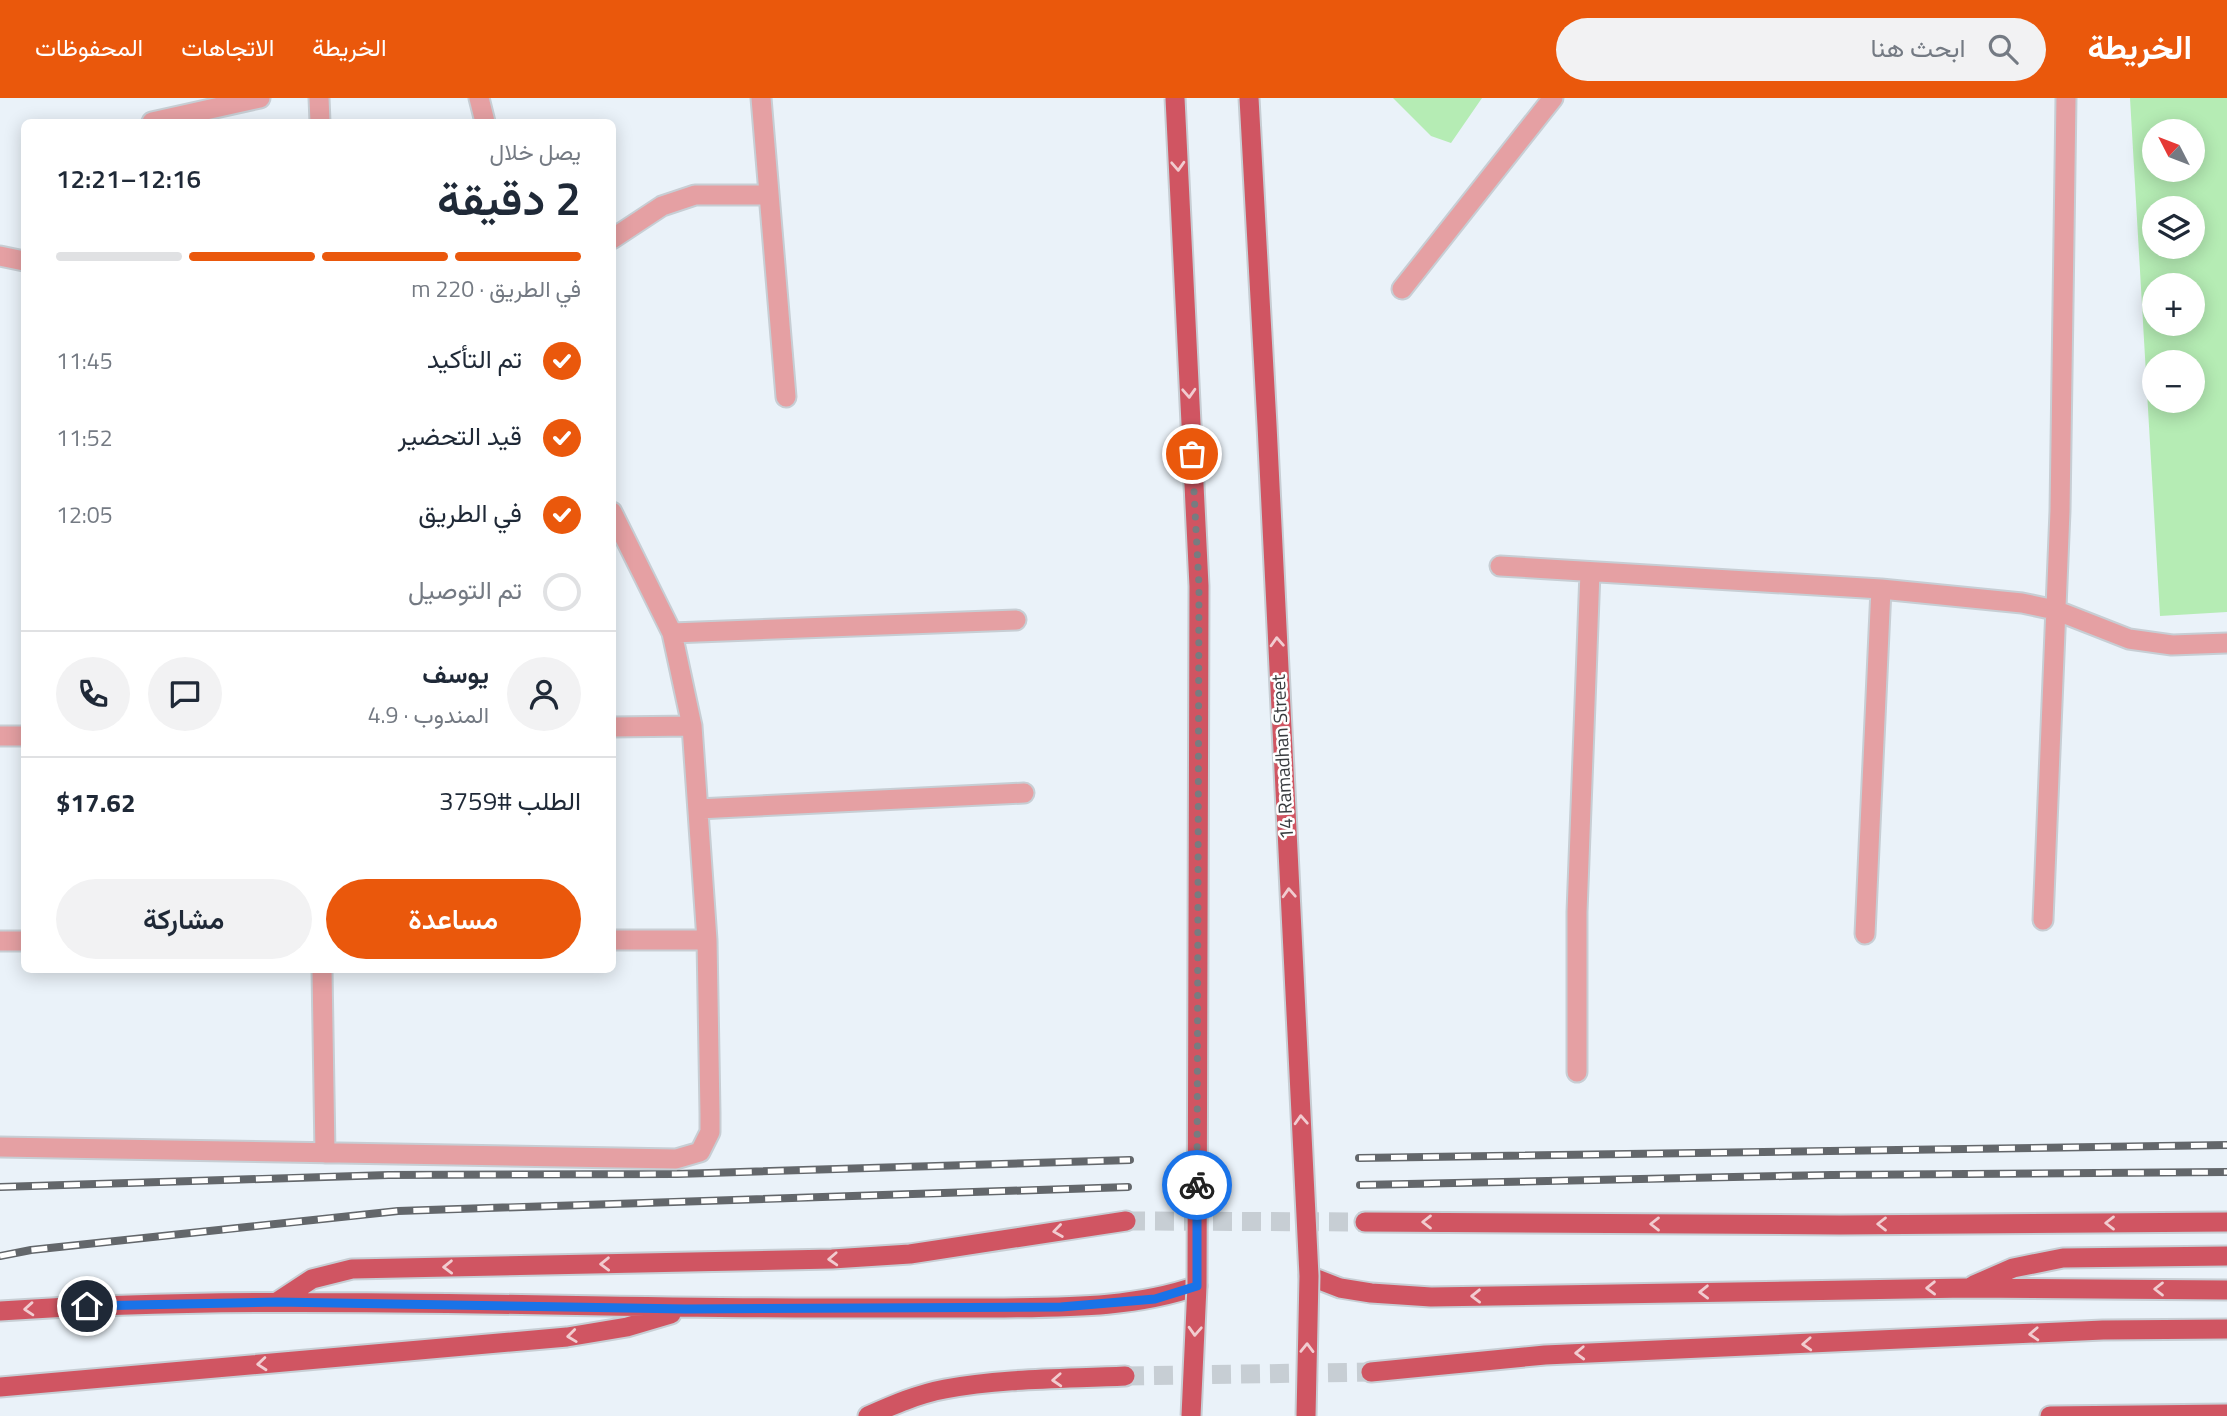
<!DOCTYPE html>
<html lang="ar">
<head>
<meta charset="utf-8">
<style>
	body { margin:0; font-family:"Titillium Web",Vazirmatn,sans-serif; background:#f2f2f3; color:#1f2937; direction:rtl; height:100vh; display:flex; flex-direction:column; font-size:26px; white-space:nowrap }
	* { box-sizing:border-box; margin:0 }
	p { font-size:23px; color:#747a83 }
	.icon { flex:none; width:38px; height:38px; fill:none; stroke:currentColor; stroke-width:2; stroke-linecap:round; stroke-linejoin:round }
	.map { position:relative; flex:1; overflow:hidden; direction:ltr }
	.side { position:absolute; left:21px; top:21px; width:595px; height:854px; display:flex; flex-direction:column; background:#fff; border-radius:10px; box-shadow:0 4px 18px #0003; direction:rtl }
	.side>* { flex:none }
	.needle { width:46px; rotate:312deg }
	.fabs { position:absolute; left:2142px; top:21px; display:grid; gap:14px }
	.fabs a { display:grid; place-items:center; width:63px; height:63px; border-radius:50%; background:#fff; box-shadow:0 4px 18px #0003; font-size:35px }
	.pin { position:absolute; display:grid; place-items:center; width:60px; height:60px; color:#fff; margin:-30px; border:4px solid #fff; border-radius:50%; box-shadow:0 2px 7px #0007 }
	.courier { position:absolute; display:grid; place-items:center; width:70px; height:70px; margin:-35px; border:5px solid #1a73e8; border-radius:50%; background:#fff; color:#222; box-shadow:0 2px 9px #0007 }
	.overview em { font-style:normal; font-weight:600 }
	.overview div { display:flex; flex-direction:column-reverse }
	.overview { display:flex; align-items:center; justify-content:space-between; height:119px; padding:0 35px }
	h1 { font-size:46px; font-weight:600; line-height:52px }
	.bar { display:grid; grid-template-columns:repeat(4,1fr); gap:10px 7px; align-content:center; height:84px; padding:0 35px }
	.bar i { height:9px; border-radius:5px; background:#e0e1e3 }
	.bar .on { background:#ea580c }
	.bar p { grid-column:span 4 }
	.line { display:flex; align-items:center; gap:18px; padding:0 35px; border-top:2px solid #e0e1e3 }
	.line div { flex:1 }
	.round { display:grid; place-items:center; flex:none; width:74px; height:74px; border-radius:37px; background:#f2f2f3 }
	ol { padding:0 35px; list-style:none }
	li { display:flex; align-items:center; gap:21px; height:77px }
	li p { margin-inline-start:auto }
	li .icon { padding:7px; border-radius:50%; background:#ea580c; color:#fff; stroke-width:4 }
	li:last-child { color:#747a83 }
	li i { width:38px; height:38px; border:4px solid #e0e1e3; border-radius:50% }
	.cta { display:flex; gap:14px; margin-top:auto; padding:14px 35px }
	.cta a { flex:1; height:80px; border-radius:42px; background:#ea580c; color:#fff; font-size:28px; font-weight:600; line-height:80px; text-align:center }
	.cta a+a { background:#f2f2f3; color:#1f2937 }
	header { display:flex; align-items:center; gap:42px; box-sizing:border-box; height:98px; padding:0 35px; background:#ea580c; color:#fff }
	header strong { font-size:33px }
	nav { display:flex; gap:38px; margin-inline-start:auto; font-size:24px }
	.search { width:490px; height:63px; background:#f2f2f3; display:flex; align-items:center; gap:18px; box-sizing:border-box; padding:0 24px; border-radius:38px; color:#747a83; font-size:26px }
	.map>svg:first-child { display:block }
	.green { fill:#b5ecb4; fill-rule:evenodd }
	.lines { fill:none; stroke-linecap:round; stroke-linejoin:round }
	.primary-tunnel { stroke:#c7ced4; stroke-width:19; stroke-dasharray:19 10; stroke-linecap:butt }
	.minor-casing { stroke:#c7ced4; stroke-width:23 }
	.primary-casing { stroke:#c7ced4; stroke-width:23 }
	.minor { stroke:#e5a0a3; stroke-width:19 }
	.primary { stroke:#d05562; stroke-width:19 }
	.rail-casing { stroke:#63676b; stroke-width:8 }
	.rail { stroke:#fff; stroke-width:5; stroke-dasharray:16; stroke-linecap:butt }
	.primary-bridge-casing { stroke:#c7ced4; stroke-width:23; stroke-linecap:butt }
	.primary-bridge { stroke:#d05562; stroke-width:19 }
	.oneway { stroke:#f1ccd0 }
	.done { stroke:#777c80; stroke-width:7; stroke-dasharray:0 12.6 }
	.route { stroke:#1a73e8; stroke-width:9 }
	.labels { text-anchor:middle; stroke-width:5; stroke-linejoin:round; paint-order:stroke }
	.street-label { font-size:19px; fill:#393c3f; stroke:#fff }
</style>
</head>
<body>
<header>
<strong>الخريطة</strong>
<div class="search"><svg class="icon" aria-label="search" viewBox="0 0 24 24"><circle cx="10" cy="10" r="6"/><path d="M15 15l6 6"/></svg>ابحث هنا</div>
<nav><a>الخريطة</a><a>الاتجاهات</a><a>المحفوظات</a></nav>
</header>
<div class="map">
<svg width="2227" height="1318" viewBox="0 0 2227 1318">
	<rect width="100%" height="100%" fill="#eaf2f9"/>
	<!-- green -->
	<path class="green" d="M 1393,0 L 1482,0 L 1451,45 L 1431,38 Z
		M 2130,0 L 2227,0 L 2227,514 L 2160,518 ZM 2154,33 L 2193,33 L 2193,72 L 2154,72 ZM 2154,110 L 2193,110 L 2193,149 L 2154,149 ZM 2193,187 L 2193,226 L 2154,226 L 2154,187 ZM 2154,264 L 2193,264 L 2193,303 L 2154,303 Z"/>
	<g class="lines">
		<!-- primary-tunnel -->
		<path class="primary-tunnel" d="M 1126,1123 L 1365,1124
			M 1125,1278 L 1371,1274"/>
		<!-- minor casing -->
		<g class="minor-casing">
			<path id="minor" d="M 319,0 L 320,24
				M 479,0 L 485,24
				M 761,0 L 786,299
				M 152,24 L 260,0
				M 612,141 L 662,108 L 695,97 L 768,97
				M 0,158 L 24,163
				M 1402,191 L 1553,0
				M 1500,468 L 1881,491 L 2022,505 L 2055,512 L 2129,541 L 2172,547 L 2227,545
				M 672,535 L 1016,522
				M 612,629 L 692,628
				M 0,638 L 24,638
				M 698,711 L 1024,695
				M 2043,822 L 2060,413 L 2066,0
				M 1865,836 L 1881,491
				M 612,842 L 707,842
				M 0,843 L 24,843
				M 322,872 L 325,1055
				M 1577,974 L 1577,814 L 1590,474
				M 0,1049 L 676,1061 L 700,1054 L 710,1034 L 710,1015 L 707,842 L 692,628 L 672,535 L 612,414"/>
		</g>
		<!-- primary casing -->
		<g class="primary-casing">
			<path id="primary" d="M 1365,1124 L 1840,1127 L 2227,1124
				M 1309,1178 L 1340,1190 L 1371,1195 L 1431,1199 L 1967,1190 L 2227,1192
				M 1974,1187 L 2013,1170 L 2063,1160 L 2227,1158
				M 277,1204 L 312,1181 L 352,1171 L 832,1161 L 910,1156 L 1126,1123
				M 0,1213 C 281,1195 562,1211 844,1210 C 896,1210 948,1210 1001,1210 C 1066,1209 1134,1210 1197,1188
				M 1371,1274 L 1545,1257 L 2103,1232 L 2227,1231
				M 0,1289 L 567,1239 L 627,1229 L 671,1216
				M 868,1318 C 893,1307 918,1296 945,1291 C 1003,1280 1066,1281 1125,1278
				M 2050,1318 L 2227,1316"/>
		</g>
		<!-- minor -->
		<use href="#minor" class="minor"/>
		<!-- primary -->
		<use href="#primary" class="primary"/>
		<!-- rail casing -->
		<g class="rail-casing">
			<path id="rail" d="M 1359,1060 L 2227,1047
				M 1360,1087 L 1831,1077 L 2227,1074
				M 0,1089 L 388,1077 L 677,1076 L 1130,1062
				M 0,1158 L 31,1152 L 398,1113 L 1128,1089"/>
		</g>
		<!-- rail -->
		<use href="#rail" class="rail"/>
		<!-- primary-bridge casing -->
		<g class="primary-bridge-casing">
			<path id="primary-bridge" d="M 1175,0 L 1199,488 L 1197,1188 L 1191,1318
				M 1249,0 L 1267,327 L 1309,1178 L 1306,1318"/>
		</g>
		<!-- primary-bridge -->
		<use href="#primary-bridge" class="primary-bridge"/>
	</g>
	<!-- one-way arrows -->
	<defs><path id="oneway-chevron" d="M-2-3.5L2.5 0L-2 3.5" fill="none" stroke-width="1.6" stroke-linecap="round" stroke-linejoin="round" transform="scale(1.75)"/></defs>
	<g class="oneway">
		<use href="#oneway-chevron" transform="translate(1178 68) rotate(87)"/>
		<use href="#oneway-chevron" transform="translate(1189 295) rotate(87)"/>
		<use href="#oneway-chevron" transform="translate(1277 544) rotate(-93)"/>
		<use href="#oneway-chevron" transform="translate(1289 795) rotate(-93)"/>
		<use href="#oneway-chevron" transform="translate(1301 1022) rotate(-93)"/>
		<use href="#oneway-chevron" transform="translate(1427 1124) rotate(-180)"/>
		<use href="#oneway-chevron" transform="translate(2110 1125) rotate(180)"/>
		<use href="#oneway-chevron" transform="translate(1655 1126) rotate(-180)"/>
		<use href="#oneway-chevron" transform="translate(1882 1126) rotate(180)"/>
		<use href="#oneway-chevron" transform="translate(1058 1133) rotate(172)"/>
		<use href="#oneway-chevron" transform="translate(833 1161) rotate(177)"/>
		<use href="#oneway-chevron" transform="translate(605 1166) rotate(179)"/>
		<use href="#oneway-chevron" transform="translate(448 1169) rotate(179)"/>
		<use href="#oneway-chevron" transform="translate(1931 1190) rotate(179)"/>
		<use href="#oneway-chevron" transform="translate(2159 1191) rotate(-180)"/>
		<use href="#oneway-chevron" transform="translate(1704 1194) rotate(179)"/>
		<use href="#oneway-chevron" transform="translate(1476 1198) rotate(179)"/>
		<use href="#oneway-chevron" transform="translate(29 1211) rotate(176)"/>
		<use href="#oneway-chevron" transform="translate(1195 1233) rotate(93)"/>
		<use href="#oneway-chevron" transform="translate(2034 1236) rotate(177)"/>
		<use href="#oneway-chevron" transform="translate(572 1238) rotate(173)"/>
		<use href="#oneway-chevron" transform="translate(1807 1246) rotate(177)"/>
		<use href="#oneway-chevron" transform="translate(1307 1250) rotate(-89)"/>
		<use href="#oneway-chevron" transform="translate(1580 1255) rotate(178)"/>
		<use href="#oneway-chevron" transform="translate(262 1266) rotate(175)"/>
		<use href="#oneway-chevron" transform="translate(1057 1282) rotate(177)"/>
	</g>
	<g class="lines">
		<!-- done -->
		<path class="done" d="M 1192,356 L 1199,488 L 1197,1087"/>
		<!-- route -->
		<path class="route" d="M 87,1208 L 277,1204 L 686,1211 L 1061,1209 L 1155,1201 L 1197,1188 L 1197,1087"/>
	</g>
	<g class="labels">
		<!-- street labels -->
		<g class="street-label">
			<text transform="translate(1282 659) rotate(-93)" y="7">14 Ramadhan Street</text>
		</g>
	</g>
</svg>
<div class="fabs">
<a><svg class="needle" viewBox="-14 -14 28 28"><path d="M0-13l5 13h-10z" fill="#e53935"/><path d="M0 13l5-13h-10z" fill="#747a83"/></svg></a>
<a><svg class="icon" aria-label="layers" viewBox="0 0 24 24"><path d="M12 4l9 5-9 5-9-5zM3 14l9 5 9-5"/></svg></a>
<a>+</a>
<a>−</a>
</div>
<div class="pin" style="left:1192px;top:356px;background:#ea580c"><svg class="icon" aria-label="bag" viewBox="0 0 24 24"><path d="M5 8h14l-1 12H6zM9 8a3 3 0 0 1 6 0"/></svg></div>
<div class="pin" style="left:87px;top:1208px;background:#1f2937"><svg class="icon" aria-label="home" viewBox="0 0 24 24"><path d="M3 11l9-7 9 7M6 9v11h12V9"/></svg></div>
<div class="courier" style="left:1197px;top:1087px"><svg class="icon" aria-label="bike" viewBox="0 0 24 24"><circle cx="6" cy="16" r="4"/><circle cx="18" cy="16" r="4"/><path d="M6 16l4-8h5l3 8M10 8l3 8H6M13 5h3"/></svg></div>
<section class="side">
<div class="overview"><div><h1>2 دقيقة</h1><p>يصل خلال</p></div><em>12:16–12:21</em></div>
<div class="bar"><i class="on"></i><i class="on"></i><i class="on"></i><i></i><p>في الطريق · 220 m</p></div>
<ol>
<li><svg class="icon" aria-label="check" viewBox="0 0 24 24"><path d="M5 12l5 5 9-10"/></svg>تم التأكيد<p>11:45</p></li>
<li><svg class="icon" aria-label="check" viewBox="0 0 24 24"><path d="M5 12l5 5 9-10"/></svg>قيد التحضير<p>11:52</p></li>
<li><svg class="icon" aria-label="check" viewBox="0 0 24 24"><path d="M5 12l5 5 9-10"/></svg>في الطريق<p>12:05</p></li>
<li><i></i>تم التوصيل</li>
</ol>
<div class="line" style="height:126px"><a class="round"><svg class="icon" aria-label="person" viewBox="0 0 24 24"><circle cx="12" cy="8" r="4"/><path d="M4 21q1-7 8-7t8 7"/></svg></a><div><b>يوسف</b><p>المندوب · 4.9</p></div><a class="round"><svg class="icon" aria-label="chat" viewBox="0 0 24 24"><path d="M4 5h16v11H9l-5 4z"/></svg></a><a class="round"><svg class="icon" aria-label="phone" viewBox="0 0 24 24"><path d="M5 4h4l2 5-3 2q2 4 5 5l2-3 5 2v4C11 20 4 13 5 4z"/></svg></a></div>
<div class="line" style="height:91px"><div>الطلب #3759</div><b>$17.62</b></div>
<div class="cta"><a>مساعدة</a><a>مشاركة</a></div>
</section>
</div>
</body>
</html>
